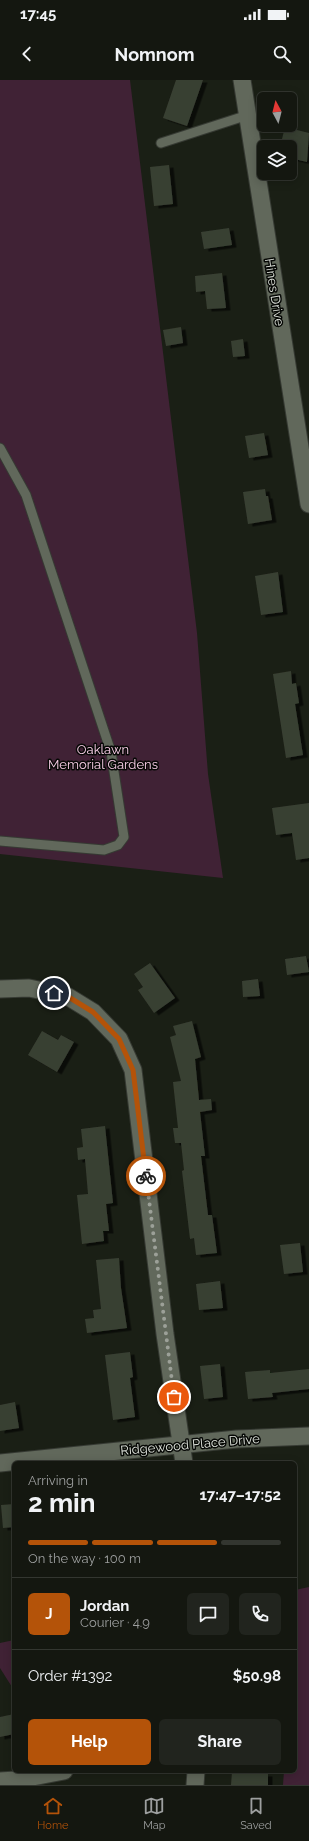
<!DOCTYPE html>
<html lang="en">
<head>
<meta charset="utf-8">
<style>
	body { margin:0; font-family:Raleway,sans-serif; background:#21241e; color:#f1f3f6; height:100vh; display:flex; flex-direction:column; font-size:15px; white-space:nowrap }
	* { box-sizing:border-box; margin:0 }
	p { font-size:13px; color:#9d9f9f }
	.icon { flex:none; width:22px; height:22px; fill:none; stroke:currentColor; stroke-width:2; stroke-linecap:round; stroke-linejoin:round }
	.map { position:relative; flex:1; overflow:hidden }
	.panel { position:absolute; left:12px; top:1381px; width:285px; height:312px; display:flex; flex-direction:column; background:#141710; border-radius:6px; box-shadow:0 2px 10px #0003,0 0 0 1px #333630 }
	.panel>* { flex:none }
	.needle { width:26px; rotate:353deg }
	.tools { position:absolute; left:257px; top:12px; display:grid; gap:8px }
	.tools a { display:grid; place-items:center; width:40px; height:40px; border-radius:6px; background:#141710; box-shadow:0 2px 10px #0003,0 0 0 1px #333630; font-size:20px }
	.pin { position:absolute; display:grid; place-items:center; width:34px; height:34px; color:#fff; margin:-17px; border:2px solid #fff; border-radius:50%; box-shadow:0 1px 4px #0007 }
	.courier { position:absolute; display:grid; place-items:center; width:40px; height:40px; margin:-20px; border:3px solid #b45309; border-radius:50%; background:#fff; color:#222; box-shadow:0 1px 5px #0007 }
	.summary em { font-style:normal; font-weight:700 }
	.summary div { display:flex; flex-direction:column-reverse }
	.summary { display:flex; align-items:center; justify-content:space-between; height:68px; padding:0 16px }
	h1 { font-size:26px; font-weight:700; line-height:30px }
	.bar { display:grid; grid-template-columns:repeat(4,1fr); gap:6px 4px; align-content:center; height:48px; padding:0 16px }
	.bar i { height:5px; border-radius:3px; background:#333630 }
	.bar .on { background:#b45309 }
	.bar p { grid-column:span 4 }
	.line { display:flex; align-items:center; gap:10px; padding:0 16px; border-top:1px solid #333630 }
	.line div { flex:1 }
	.round { display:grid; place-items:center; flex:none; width:42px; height:42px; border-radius:6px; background:#21241e }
	.button { display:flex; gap:8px; margin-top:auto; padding:8px 16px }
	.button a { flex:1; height:46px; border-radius:6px; background:#b45309; color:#fff; font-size:16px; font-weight:700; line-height:46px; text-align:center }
	.button a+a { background:#21241e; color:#f1f3f6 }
	.status { display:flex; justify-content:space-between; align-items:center; height:28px; padding:0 20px; background:#141710; direction:ltr }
	.status svg { height:11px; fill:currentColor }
	header { display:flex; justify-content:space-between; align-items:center; height:52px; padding:0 16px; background:#141710; font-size:18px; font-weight:700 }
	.menu { display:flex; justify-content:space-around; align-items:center; height:56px; border-top:1px solid #333630; background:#141710; font-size:11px; color:#9d9f9f }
	.menu a { display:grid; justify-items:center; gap:2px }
	.menu .on { color:#b45309 }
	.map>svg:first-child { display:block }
	.green { fill:#402235 }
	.building { fill:#393f33; filter:url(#shadow) }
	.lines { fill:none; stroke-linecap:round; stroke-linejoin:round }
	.service-casing { stroke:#363a33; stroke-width:11 }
	.minor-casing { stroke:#363a33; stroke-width:19 }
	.service { stroke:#61685b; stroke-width:9 }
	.minor { stroke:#61685b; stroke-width:17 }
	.done { stroke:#9ca098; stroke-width:4; stroke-dasharray:0 7.2 }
	.route { stroke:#b45309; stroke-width:5 }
	.labels { text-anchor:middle; stroke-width:3; stroke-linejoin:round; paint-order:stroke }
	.street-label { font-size:13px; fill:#e2e6df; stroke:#060805 }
	.park-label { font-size:13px; fill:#facee8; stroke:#060805 }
</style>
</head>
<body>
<div class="status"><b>17:45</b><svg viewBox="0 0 49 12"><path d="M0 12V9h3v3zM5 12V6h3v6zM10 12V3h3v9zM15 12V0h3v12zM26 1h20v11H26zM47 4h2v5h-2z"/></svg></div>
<header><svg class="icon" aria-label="back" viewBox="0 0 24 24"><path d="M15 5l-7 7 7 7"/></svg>Nomnom<svg class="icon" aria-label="search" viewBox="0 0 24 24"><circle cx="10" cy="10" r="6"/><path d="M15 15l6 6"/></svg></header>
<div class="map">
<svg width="309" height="1705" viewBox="0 0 309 1705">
	<defs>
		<filter id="shadow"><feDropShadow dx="4.5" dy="2.5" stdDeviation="0" flood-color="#0009"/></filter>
	</defs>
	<rect width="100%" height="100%" fill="#1a1f15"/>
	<!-- green -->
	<path class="green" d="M 0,0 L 130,0 L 197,553 L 208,694 L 223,798 L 0,774 Z
		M 309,1507 L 309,1705 L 283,1705 L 284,1691 L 295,1691 L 295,1510 Z
		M 14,1560 L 14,1606 L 12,1607 L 0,1588 L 0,1563 Z"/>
	<!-- building -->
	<path class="building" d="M 176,0 L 203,0 L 187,46 L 163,38 Z
		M 285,47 L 309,53 L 307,82 L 290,78 L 290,67 L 280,67 Z
		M 169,85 L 173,124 L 154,126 L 150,87 Z
		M 229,148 L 232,165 L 204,169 L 201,152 Z
		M 222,193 L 226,228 L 207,229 L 205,211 L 196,212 L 195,196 Z
		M 181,247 L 183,263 L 166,266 L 163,250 Z
		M 243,259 L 245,276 L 233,277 L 231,261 Z
		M 264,353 L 268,375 L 249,378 L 245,356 Z
		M 265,409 L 266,416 L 268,416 L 272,440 L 248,444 L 243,412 Z
		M 278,492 L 283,532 L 261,535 L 255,496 Z
		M 291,591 L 292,604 L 296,603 L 299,623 L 295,624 L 303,675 L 286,678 L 273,594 Z
		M 309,723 L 309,778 L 296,780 L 292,753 L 276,755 L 272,728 Z
		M 306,876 L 309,892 L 287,895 L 285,879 Z
		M 150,883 L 175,918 L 154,933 L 138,910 L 143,907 L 134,894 Z
		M 258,899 L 260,916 L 243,917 L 242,901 Z
		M 192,941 L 201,977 L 195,979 L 199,1020 L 211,1019 L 212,1030 L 200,1032 L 205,1076 L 201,1076 L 208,1135 L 212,1135 L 217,1173 L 196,1175 L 194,1158 L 190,1159 L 182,1091 L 184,1090 L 181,1063 L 175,1063 L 173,1048 L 178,1048 L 173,1002 L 181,1001 L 170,957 L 176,955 L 173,946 Z
		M 42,951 L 58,960 L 61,955 L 74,962 L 57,992 L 28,975 Z
		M 105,1046 L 113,1123 L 106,1124 L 109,1151 L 103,1151 L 104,1161 L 82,1164 L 77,1115 L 88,1114 L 85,1079 L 78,1080 L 77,1068 L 83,1067 L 81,1049 Z
		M 300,1163 L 303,1192 L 284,1194 L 280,1165 Z
		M 119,1178 L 121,1208 L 127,1248 L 87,1253 L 85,1239 L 94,1238 L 93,1230 L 101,1229 L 96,1180 Z
		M 220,1201 L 223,1228 L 199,1230 L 196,1204 Z
		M 130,1272 L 133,1297 L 130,1298 L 135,1337 L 113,1340 L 105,1275 Z
		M 220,1284 L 223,1317 L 204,1319 L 200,1286 Z
		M 309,1289 L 309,1309 L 272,1313 L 273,1317 L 248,1319 L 245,1292 L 270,1290 L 270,1293 Z
		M 15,1322 L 19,1348 L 0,1351 L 0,1325 Z
		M 14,1424 L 14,1447 L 3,1448 L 1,1425 Z
		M 14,1634 L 14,1654 L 0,1657 L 0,1637 Z
		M 232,1692 L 268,1694 L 268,1705 L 231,1705 Z"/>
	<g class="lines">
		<!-- service casing -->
		<g class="service-casing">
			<path id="service" d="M 161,63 L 248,35
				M 0,368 L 26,415 L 111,672 L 124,757 L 118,765 L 104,770 L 0,761"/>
		</g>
		<!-- minor casing -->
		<g class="minor-casing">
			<path id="minor" d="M 242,0 L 309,424
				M 0,909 L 29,908 L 67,916 L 93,932 L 119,959 L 133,990 L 165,1254 L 184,1383
				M 0,1383 L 237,1359 L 309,1356
				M 0,1701 L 16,1700 L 64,1691
				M 195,1705 L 196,1691"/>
		</g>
		<!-- service -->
		<use href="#service" class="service"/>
		<!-- minor -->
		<use href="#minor" class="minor"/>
	</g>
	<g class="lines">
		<!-- done -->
		<path class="done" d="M 146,1096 L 174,1317"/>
		<!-- route -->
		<path class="route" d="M 54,913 L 67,916 L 93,932 L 119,959 L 133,990 L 146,1096"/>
	</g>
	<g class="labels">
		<!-- street labels -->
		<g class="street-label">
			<text transform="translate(275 212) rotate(81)" y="5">Hines Drive</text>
			<text transform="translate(190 1364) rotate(-5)" y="5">Ridgewood Place Drive</text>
		</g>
		<!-- park labels -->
		<g class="park-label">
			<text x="103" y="674">Oaklawn<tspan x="103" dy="15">Memorial Gardens</tspan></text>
		</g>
	</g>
</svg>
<div class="tools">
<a><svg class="needle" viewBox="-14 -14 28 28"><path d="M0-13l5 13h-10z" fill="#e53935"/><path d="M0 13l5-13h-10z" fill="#9d9f9f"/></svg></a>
<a><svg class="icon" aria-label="layers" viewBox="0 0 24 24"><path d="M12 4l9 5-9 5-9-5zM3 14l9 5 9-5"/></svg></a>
</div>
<div class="pin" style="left:174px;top:1317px;background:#ea580c"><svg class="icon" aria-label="bag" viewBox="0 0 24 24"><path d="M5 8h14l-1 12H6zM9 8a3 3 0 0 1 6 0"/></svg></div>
<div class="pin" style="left:54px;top:913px;background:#1f2937"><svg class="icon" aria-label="home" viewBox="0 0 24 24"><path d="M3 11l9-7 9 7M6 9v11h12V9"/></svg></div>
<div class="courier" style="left:146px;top:1096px"><svg class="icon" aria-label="bike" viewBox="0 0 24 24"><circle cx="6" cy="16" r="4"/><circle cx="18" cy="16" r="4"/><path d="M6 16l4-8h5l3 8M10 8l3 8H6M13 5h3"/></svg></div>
<section class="panel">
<div class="summary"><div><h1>2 min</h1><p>Arriving in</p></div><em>17:47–17:52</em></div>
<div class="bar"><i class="on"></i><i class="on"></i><i class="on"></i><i></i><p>On the way · 100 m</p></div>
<div class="line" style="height:72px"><b class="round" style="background:#b45309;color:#fff">J</b><div><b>Jordan</b><p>Courier · 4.9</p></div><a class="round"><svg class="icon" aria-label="chat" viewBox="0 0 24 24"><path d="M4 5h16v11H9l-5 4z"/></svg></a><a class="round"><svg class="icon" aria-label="phone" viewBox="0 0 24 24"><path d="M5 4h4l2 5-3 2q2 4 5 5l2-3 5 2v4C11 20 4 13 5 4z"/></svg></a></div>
<div class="line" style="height:52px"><div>Order #1392</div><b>$50.98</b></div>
<div class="button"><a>Help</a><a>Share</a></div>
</section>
</div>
<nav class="menu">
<a class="on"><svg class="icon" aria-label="home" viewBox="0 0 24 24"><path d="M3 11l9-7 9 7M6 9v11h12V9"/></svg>Home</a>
<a><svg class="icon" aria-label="map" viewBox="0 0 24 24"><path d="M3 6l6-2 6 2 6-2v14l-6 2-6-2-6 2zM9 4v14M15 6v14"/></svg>Map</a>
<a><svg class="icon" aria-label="saved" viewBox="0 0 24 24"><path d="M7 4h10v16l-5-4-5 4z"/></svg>Saved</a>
</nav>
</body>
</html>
